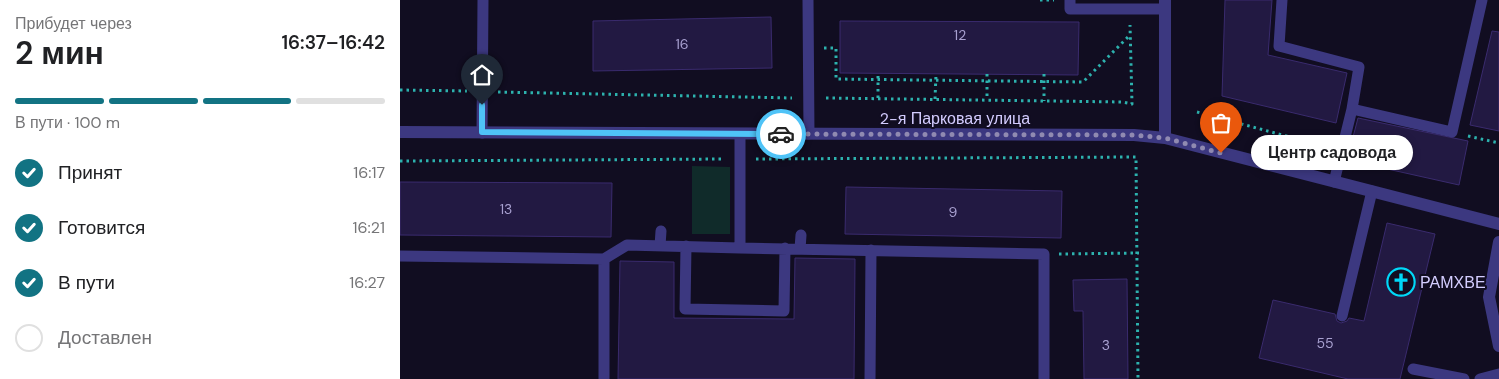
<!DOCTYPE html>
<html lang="ru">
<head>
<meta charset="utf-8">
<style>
	body { margin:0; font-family:"DM Sans",sans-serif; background:#f2f2f2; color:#202124; height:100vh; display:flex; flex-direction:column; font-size:19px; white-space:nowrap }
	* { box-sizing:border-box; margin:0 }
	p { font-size:16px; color:#757577 }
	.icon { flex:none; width:28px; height:28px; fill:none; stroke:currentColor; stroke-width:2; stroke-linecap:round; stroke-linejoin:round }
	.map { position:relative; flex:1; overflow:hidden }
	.side { display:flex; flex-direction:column; background:#fff; width:400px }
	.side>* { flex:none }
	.pin { position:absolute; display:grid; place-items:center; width:42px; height:42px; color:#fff; margin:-51px -21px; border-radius:50% 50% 50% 0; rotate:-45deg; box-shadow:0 0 5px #0007 }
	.pin .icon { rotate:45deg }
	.courier { position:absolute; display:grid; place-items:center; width:50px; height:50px; margin:-25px; border:4px solid #4fc3f7; border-radius:50%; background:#fff; color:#222; box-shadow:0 1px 6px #0007 }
	.bubble { position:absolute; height:35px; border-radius:18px; background:#fff; box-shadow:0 2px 8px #0003; font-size:16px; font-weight:600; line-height:35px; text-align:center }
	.headline em { font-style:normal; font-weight:600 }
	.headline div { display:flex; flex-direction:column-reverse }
	.headline { display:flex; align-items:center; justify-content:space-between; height:85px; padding:0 15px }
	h1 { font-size:32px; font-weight:600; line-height:38px }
	.bar { display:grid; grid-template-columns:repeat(4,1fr); gap:8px 5px; align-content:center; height:60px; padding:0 15px }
	.bar i { height:6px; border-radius:4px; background:#e0e0e0 }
	.bar .active { background:#127383 }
	.bar p { grid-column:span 4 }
	ol { padding:0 15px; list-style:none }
	li { display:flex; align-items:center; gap:15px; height:55px }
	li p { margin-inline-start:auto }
	li .icon { padding:5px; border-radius:50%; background:#127383; color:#fff; stroke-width:4 }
	li:last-child { color:#757577 }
	li i { width:28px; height:28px; border:2px solid #e0e0e0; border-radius:50% }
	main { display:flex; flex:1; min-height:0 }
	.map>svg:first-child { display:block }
	.green { fill:#102b2a }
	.building { fill:#221942; stroke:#3a2b6e }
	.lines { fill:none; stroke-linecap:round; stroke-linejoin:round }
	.path { stroke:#2db2ae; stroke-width:3; stroke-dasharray:2.5 4; stroke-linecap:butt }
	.service { stroke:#3c3880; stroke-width:11 }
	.minor { stroke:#3c3880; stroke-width:12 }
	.done { stroke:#908ab1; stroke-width:5; stroke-dasharray:0 9 }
	.route { stroke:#4fc3f7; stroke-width:6 }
	.labels { text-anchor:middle; stroke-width:4; stroke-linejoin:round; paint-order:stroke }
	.number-label { font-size:14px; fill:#a8a0d0 }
	.street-label { font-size:16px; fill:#d4cdff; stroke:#110d21 }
	.poi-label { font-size:16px; fill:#d4cdff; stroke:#110d21; text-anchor:start }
</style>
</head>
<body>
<main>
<section class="side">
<div class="headline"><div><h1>2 мин</h1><p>Прибудет через</p></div><em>16:37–16:42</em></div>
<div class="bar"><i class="active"></i><i class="active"></i><i class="active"></i><i></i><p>В пути · 100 m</p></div>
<ol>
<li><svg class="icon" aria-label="check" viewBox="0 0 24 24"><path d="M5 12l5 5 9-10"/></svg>Принят<p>16:17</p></li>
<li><svg class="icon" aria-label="check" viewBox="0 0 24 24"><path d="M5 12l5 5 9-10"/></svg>Готовится<p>16:21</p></li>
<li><svg class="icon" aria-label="check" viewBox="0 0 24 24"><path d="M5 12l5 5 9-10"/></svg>В пути<p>16:27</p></li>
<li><i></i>Доставлен</li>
</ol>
</section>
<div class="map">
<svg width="1099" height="379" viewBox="0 0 1099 379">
	<rect width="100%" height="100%" fill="#110d21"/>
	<!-- green -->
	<path class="green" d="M 292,166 L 330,167 L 330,234 L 292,234 Z"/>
	<!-- building -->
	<path class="building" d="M 825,0 L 872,0 L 868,55 L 947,73 L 936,123 L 822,96 Z
		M 371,17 L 372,68 L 193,71 L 193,21 Z
		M 440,21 L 679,22 L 678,75 L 440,73 Z
		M 1092,31 L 1099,32 L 1099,131 L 1070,125 Z
		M 958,118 L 1068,141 L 1059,185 L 947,160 Z
		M 0,182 L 212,183 L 211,237 L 0,235 Z
		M 446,187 L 662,191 L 661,238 L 445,234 Z
		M 987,223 L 1035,234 L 1000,379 L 948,379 L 859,358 L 873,300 L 935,314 L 937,321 L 941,323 L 947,321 L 949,318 L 964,321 Z
		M 395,258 L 455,259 L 454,379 L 218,379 L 220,261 L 274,262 L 274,318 L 394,319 Z
		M 727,279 L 728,379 L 684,379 L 683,311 L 674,311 L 673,280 Z"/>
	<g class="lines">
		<!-- path -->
		<path class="path" d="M 640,0 L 654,0
			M 424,48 L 436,48 L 436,79 L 683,82 L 730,35
			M 587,74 L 587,100
			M 644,74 L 644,101
			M 0,90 L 67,91
			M 98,92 L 392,98
			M 426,98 L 722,102 L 732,104 L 730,25
			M 478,98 L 478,73
			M 535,99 L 536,74
			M 797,112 L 927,147
			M 1068,136 L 1099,143
			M 356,159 L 736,157 L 738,379
			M 0,161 L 324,159
			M 659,254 L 739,253"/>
		<!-- service -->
		<path class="service" d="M 408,0 L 409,134
			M 670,0 L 670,9 L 765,9
			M 882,0 L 879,46 L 959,67 L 952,109
			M 82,133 L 83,0
			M 934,182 L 952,109 L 1052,132 L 1082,0
			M 260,246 L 261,231
			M 286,246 L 285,309 L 384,311 L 385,248
			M 340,248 L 644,254 L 644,379
			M 400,249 L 401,235
			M 0,256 L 204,259 L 227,245 L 340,248 L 340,135
			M 942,316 L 972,191
			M 1013,369 L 1064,379
			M 204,379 L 204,259
			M 470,379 L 471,250
			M 1080,379 L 1099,374"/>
		<!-- minor -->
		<path class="minor" d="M 765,0 L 765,138
			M 0,132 L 734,135 L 765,138 L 1099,224
			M 1099,242 L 1089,297 L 1099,346"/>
	</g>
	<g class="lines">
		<!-- done -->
		<path class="done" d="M 381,134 L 734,135 L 765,138 L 821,153"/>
		<!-- route -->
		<path class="route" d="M 82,105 L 82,132 L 381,134"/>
	</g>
	<!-- icons -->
	<defs>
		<g id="church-ring" transform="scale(1.4375)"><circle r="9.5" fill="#110d21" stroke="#00d8f8" stroke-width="1.5"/><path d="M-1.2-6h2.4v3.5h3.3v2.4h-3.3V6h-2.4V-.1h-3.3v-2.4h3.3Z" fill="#00d8f8"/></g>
	</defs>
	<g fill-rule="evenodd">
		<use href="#church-ring" x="1001" y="282"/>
	</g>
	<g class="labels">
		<!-- number labels -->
		<g class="number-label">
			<text x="560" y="40">12</text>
			<text x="282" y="49">16</text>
			<text x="106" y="214">13</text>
			<text x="553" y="217">9</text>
			<text x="925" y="348">55</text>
			<text x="706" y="350">3</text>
		</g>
		<!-- street labels -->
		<g class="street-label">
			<text x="555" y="124">2-я Парковая улица</text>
		</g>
		<!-- poi labels -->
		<g class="poi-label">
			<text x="1020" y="288">РАМХВЕ</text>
		</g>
	</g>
</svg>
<div class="pin" style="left:821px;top:153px;background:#ea580c"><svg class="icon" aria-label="bag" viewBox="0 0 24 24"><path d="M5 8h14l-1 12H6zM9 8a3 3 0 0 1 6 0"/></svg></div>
<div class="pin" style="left:82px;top:105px;background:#1f2937"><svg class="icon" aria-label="home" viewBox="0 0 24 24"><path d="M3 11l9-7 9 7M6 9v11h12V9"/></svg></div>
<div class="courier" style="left:381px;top:134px"><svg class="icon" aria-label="car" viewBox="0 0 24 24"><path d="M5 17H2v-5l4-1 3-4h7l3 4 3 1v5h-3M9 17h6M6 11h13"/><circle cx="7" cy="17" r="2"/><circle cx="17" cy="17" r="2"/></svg></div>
<div class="bubble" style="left:851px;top:135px;width:162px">Центр садовода</div>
</div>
</main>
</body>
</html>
